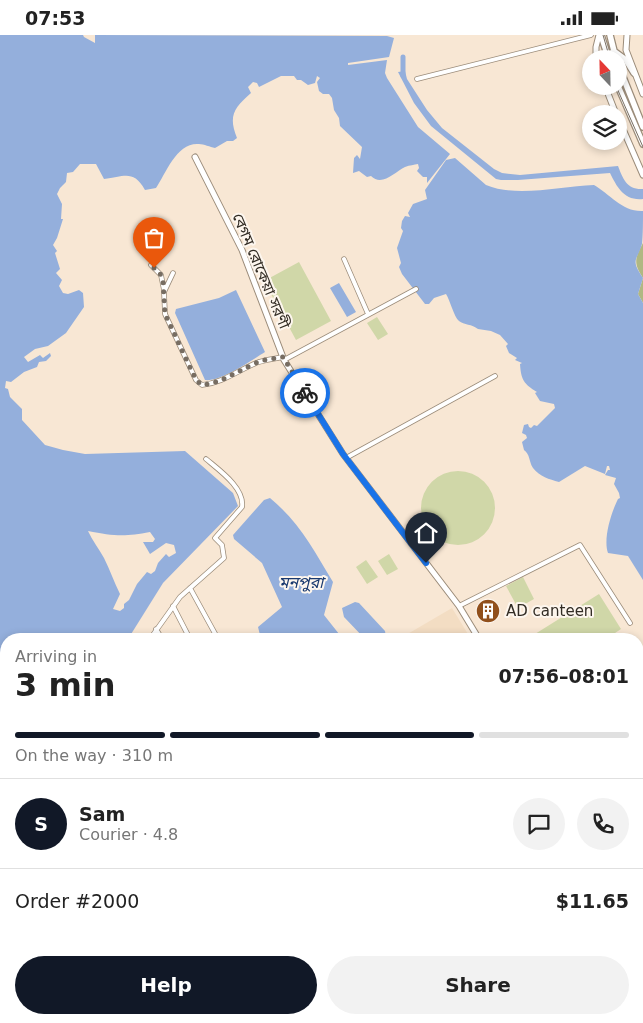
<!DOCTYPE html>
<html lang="en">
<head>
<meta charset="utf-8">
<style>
	body { margin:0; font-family:"DejaVu Sans","Noto Sans Bengali",sans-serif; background:#f2f2f2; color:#222; height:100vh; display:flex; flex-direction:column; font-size:19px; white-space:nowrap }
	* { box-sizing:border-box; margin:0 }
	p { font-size:16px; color:#767676 }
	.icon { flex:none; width:28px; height:28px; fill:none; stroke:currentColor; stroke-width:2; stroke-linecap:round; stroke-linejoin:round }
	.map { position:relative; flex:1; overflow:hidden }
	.drawer { position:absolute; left:0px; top:598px; width:644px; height:391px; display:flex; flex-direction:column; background:#fff; border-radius:20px 20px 0 0; box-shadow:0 2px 8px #0003 }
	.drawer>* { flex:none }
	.needle { width:32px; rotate:338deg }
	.fabs { position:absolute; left:582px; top:15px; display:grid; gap:10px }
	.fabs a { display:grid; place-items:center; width:45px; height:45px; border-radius:50%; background:#fff; box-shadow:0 2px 8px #0003; font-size:25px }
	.pin { position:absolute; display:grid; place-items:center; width:42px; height:42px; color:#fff; margin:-51px -21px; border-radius:50% 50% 50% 0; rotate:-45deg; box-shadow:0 0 5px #0007 }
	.pin .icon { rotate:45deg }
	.courier { position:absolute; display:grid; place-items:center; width:50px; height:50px; margin:-25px; border:4px solid #1a73e8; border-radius:50%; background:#fff; color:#222; box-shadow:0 1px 6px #0007 }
	.head em { font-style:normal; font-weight:600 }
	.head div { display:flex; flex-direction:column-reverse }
	.head { display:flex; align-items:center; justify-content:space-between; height:85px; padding:0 15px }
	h1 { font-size:32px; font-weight:600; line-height:38px }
	.bar { display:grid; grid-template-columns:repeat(4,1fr); gap:8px 5px; align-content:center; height:60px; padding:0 15px }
	.bar i { height:6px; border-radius:4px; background:#e0e0e0 }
	.bar .current { background:#111827 }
	.bar p { grid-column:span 4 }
	.line { display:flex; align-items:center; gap:12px; padding:0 15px; border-top:1px solid #e0e0e0 }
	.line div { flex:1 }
	.round { display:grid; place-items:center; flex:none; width:52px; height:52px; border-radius:26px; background:#f2f2f2 }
	.cta { display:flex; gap:10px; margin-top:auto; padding:10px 15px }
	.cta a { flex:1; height:58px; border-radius:30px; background:#111827; color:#fff; font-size:20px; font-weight:600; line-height:58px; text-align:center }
	.cta a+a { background:#f2f2f2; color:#222 }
	.status { display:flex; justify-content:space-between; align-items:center; height:35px; padding:0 25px; background:#fff; direction:ltr }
	.status svg { height:14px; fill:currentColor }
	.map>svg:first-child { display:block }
	.built { fill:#f3ddc3 }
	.green { fill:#d0d7a8 }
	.forest { fill:#b0b883 }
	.water { fill:#94afdc; fill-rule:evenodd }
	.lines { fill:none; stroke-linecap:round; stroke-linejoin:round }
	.canal { stroke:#94afdc; stroke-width:5 }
	.minor-casing { stroke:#9b8c7a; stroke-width:5.5 }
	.tertiary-casing { stroke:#9b8c7a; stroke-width:7 }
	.secondary-casing { stroke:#9b8c7a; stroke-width:8 }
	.minor { stroke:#fff; stroke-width:4 }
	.tertiary { stroke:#fff; stroke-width:5 }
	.secondary { stroke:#fff; stroke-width:5.5 }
	.rail { stroke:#7a7064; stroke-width:1 }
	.done { stroke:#776d62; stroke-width:5; stroke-dasharray:0 9 }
	.route { stroke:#1a73e8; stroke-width:6 }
	.labels { text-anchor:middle; stroke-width:4; stroke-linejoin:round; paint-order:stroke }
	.street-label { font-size:15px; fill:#322c24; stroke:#fdf6ee }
	.poi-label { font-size:15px; fill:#322c24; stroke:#fdf6ee; text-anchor:start }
	.water-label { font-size:16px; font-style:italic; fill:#19396f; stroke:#fdf6ee }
</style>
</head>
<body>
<div class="status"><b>07:53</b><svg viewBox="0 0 49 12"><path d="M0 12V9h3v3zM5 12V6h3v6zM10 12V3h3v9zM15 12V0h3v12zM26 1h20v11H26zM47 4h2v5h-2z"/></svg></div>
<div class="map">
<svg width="643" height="988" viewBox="0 0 643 988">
	<rect width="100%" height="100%" fill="#f8e7d4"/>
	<!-- built -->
	<path class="built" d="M 452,573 L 471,604 L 399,604 Z
		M 643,802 L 643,880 L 638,870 L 638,805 Z"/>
	<!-- green -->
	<path class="green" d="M 299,227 L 331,286 L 296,305 L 264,246 Z
		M 377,282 L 388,299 L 378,305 L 367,288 Z
		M421 473a37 37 0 1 1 74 0a37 37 0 1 1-74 0Z
		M 389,519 L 398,534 L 387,540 L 378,526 Z
		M 366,525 L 378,542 L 367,549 L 356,532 Z
		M 523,542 L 534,564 L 518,573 L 506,551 Z
		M 599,559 L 621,594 L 606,604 L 527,604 Z
		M 643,729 L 643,789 L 638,792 L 638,732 Z"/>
	<!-- forest -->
	<path class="forest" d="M 643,208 L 643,268 L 638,259 L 643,243 C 633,228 635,223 643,208 Z"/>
	<!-- water -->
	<path class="water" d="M 0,0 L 83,0 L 84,2 L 95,8 L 95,0 L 387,1 L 394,3 L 389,22 L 348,28 L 348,30 L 387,25 L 385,38 L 387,43 L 418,92 L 450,119 L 427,148 L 427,142 L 423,142 L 417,136 L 419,133 L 418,129 C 414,130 410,130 405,132 C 395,137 382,152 371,141 L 367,142 L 359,136 L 353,138 L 354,123 L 357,120 L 360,124 L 362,112 L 340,91 L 339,83 L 334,75 L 332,63 L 329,59 L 323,59 L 319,56 L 317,47 L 320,43 L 317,41 L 315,48 L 308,50 L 301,45 L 297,45 L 294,41 L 281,41 L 259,52 L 257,48 L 253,47 L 248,52 L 251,58 C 234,73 228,81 237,103 L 233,106 L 227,106 L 215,113 C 210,112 204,109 199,109 C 177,107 166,138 156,153 L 145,155 C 133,134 124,142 104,144 L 96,129 L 80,129 L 73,137 L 67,138 L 66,147 L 60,153 L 57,159 L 62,169 L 61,184 L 63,184 L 57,203 L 53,210 L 57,216 L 55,218 L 60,234 L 56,238 L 62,245 L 59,251 L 63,258 L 68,259 L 79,255 L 83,258 L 84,272 L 66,298 L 48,311 L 35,314 L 24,322 L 28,327 L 40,320 L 43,323 L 50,318 L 51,321 L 46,326 L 39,327 L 37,332 L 24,337 L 11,347 L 6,346 L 5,353 L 8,354 L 10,362 L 22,374 L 22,385 L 45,410 L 63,415 L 85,419 L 185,416 L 233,458 L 238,471 L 163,548 L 128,604 L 6,604 L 6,749 L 4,761 L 0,770 ZM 88,496 C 113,501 125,502 150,497 L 155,504 L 153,507 L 143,507 L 150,519 L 166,508 L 174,510 L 176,518 L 169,522 L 166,519 L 158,528 L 155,536 L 151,539 L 147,537 L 137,549 L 129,565 L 124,569 L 124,573 L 120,576 L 113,574 L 120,559 C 114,547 110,535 104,523 C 99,514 92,505 88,496 Z
		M 405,36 L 407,44 L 427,75 L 442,93 L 494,134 L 502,138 L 520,140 L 618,131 C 623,144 627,155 643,154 L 643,164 C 624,166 617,152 610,138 L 518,145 L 501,145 L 496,144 L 431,91 L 414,68 L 398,37 Z
		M 455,123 L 486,150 C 517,163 561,151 594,150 C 610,159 622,177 643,176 C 643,186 643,200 642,209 C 637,226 630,224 643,243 L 638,259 L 643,268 L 643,545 L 628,521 L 608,518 C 603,504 611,478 618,464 L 620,463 L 619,458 L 614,449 L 616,443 L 605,440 L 608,435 L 610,435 L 609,431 L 607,431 L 605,439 L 585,431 L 559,447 C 549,444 540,442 533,433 C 529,427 530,419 524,415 L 522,407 L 527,403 L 526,400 L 522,398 L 524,390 L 528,389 L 529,392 L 531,393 L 534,390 L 537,391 L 555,373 L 554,369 L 540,366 L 535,358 L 537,357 C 524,349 521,345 520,329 L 522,328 L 515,325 L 517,323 L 509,318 L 506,311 L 508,309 L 500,300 L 491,296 L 478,294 C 472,289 464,290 459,286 C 454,282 450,265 446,259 L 434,263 L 429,269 L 425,269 L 402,239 L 399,232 L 401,228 L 397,213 L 403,196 L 401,193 L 402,186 L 405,181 L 410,182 L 408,178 L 413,169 L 427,164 L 425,155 L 446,125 Z
		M 339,248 L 356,277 L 347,282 L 330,253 Z
		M 236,255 L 265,317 C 252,325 220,347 205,345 L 175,278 L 176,274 L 219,263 Z
		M 270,463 C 300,488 313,514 333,547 L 324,580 L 343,604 L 261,604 L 258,592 L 282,572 L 262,528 L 234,504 L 233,500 L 264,465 Z
		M 355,567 L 359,568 L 385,596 L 386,602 L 383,604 L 365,604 L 344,582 L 342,573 Z"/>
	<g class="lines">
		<!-- canal -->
		<path class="canal" d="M 403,22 L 403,41"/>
		<!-- minor casing -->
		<g class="minor-casing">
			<path id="minor" d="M 417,44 L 591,0
				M 344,224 L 368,279
				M 151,230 L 161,240 L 164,255
				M 173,238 L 164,257 L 165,279 L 196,345 L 202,350 C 222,348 237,336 256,328 C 264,325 274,324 283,322
				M 284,325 L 416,254
				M 346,423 L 495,341
				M 190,553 L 218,604
				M 173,571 L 190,604
				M 459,571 L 580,510 L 630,588
				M 156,594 L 162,604
				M 150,604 L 180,562 L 224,523 L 222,510 L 215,503 L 242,472 C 245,453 219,435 206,424
				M 638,668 L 643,665
				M 6,828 L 3,851 L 6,858
				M 638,876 L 643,873
				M 638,963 L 643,960
				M 0,974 L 6,971
				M 72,982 L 74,988
				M 285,982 L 285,988
				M 424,982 L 428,988
				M 41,988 L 53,982
				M 179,988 L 189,982
				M 581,988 L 593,982"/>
		</g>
		<!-- tertiary casing -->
		<g class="tertiary-casing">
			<path id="tertiary" d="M 627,0 L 626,15 L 643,59
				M 596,24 L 596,12 L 599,0
				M 605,51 L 616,79
				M 619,85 L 643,140
				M 195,122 L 242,215 L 284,325 L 343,419 L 459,571 L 479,604
				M 638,802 L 643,799
				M 0,878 L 3,851
				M 638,886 L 643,896"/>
		</g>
		<!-- secondary casing -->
		<g class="secondary-casing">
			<path id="secondary" d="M 601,0 L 608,22
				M 610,0 L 616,24
				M 604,24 L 607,19 L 615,17 L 626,25 L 634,38
				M 619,32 L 643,92
				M 618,51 L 643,109"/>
		</g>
		<!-- minor -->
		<use href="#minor" class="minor"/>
		<!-- tertiary -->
		<use href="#tertiary" class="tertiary"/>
		<!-- secondary -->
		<use href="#secondary" class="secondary"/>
		<!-- rail -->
		<path class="rail" d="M 603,0 L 610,24
			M 616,51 L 643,112"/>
	</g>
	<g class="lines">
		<!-- done -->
		<path class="done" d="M 154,233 L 161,240 L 163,246 L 165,279 L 196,345 L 202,350 C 222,348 237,336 256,328 C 264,324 274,324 283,322 L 305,358"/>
		<!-- route -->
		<path class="route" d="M 305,358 L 343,419 L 426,528"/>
	</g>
	<!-- icons -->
	<defs>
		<g id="building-disc" transform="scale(1.25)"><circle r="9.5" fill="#91501c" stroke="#fdf6ee"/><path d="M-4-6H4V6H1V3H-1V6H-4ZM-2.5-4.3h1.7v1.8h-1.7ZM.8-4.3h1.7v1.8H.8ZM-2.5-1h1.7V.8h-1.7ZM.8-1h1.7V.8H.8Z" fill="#fff"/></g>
	</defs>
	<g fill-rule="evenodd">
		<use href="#building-disc" x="488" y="576"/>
	</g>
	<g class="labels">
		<!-- street labels -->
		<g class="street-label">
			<text transform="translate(261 236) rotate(67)" y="5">বেগম রোকেয়া সরণী</text>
		</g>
		<!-- poi labels -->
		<g class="poi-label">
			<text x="506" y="581">AD canteen</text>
		</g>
		<!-- water labels -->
		<g class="water-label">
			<text x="301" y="553">মনপুরা</text>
		</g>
	</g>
</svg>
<div class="fabs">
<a><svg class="needle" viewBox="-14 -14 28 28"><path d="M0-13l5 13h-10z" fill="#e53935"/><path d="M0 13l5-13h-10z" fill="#767676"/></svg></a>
<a><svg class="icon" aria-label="layers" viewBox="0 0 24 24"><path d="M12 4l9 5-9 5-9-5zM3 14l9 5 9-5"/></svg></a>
</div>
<div class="pin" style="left:154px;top:233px;background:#ea580c"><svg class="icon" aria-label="bag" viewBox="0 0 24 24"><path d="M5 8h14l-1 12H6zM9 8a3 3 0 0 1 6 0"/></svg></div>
<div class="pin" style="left:426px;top:528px;background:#1f2937"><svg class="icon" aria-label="home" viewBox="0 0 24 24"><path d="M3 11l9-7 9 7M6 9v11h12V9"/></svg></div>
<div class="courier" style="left:305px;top:358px"><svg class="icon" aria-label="bike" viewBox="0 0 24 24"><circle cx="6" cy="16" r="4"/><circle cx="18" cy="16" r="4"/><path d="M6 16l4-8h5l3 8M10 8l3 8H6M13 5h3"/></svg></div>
<section class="drawer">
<div class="head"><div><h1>3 min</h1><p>Arriving in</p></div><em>07:56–08:01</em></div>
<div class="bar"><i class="current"></i><i class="current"></i><i class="current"></i><i></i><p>On the way · 310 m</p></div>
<div class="line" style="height:90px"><b class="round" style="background:#111827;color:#fff">S</b><div><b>Sam</b><p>Courier · 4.8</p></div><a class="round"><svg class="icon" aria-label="chat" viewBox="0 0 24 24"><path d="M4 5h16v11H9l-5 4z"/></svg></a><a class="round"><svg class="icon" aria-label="phone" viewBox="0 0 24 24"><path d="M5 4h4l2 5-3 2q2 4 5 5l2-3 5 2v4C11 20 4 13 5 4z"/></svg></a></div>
<div class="line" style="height:65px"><div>Order #2000</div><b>$11.65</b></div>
<div class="cta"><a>Help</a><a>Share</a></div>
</section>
</div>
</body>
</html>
